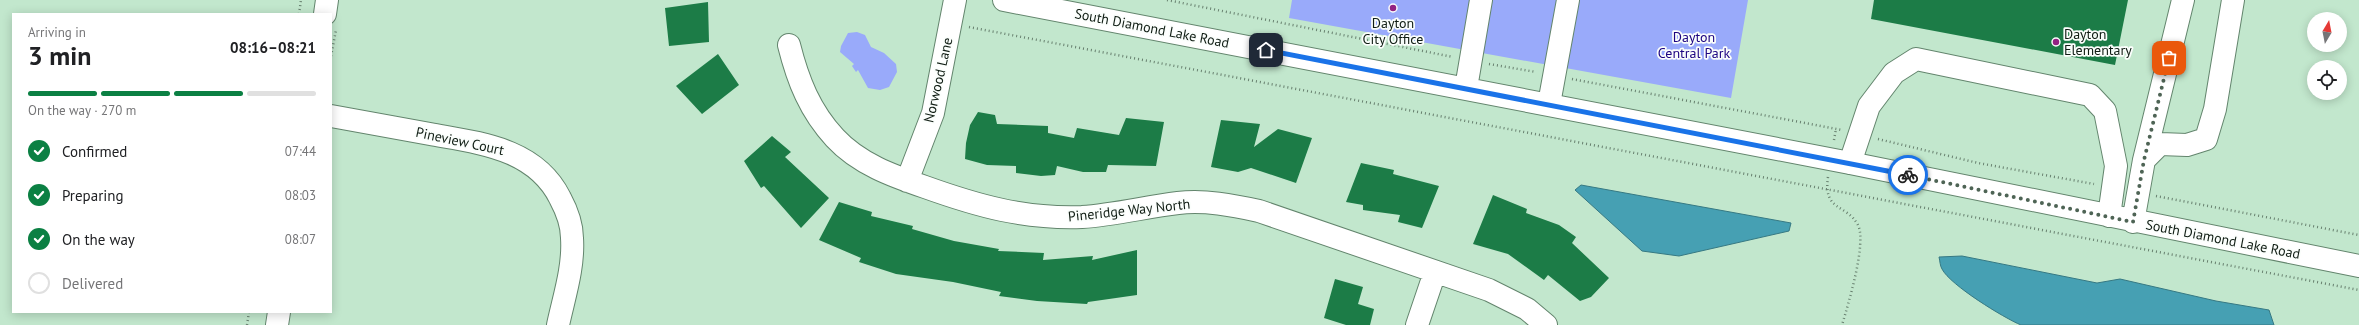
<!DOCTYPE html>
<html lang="en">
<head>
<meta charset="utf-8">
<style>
	body { margin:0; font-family:"PT Sans",sans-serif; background:#f2f2f2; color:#202124; height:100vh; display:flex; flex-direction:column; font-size:15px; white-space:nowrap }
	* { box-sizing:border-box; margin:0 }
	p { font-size:13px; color:#757577 }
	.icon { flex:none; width:22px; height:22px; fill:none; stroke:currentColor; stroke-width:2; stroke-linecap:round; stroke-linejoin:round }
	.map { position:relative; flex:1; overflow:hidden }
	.side { position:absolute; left:12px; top:13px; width:320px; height:300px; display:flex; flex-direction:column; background:#fff; border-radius:0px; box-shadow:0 2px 10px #0003 }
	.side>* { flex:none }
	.needle { width:26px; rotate:10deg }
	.tools { position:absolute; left:2307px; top:12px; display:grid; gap:8px }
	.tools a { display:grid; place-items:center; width:40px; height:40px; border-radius:50%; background:#fff; box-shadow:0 2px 10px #0003; font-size:20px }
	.pin { position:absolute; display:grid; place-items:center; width:34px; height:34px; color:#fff; margin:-17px; border-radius:8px; box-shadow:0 2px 6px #0006 }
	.courier { position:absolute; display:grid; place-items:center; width:40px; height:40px; margin:-20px; border:3px solid #1a73e8; border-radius:50%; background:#fff; color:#222; box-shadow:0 1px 5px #0007 }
	.summary em { font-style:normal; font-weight:700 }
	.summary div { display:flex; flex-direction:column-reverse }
	.summary { display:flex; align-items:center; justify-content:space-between; height:68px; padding:0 16px }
	h1 { font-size:26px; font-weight:700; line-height:30px }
	.bar { display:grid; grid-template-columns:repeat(4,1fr); gap:6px 4px; align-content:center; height:48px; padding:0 16px }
	.bar i { height:5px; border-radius:3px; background:#e0e0e0 }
	.bar .current { background:#0b8043 }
	.bar p { grid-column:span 4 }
	ol { padding:0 16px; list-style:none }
	li { display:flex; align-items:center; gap:12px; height:44px }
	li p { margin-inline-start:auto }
	li .icon { padding:4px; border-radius:50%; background:#0b8043; color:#fff; stroke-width:4 }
	li:last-child { color:#757577 }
	li i { width:22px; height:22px; border:2px solid #e0e0e0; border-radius:50% }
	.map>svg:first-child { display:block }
	.green { fill:#99aafa }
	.water { fill:#46a0b3; stroke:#367983 }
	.building { fill:#1c7c47 }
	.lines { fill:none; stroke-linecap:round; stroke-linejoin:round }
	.minor-casing { stroke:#63856d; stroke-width:24 }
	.path { stroke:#68806f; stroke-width:2.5; stroke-dasharray:1 3; stroke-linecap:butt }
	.minor { stroke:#fff; stroke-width:22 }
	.done { stroke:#4e6455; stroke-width:4; stroke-dasharray:0 7.2 }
	.route { stroke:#1a73e8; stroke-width:5 }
	.poi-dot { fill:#922283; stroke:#fbfefc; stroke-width:1.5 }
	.labels { text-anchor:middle; stroke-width:3.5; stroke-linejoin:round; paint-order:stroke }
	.poi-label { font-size:14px; fill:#101d14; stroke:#fbfefc }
	.street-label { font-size:14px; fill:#101d14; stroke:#fbfefc }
	.park-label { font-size:14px; fill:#1c0481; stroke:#fbfefc }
</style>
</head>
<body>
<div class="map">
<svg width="2359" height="325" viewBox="0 0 2359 325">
	<rect width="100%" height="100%" fill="#c2e7cd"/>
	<!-- green -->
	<path class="green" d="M 1292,0 L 1748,0 L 1731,98 L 1289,18 Z
		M 857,32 L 865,35 L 871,47 L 884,53 L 896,64 L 897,72 L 889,87 L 880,90 L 868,88 L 858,70 L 856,72 L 852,66 L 854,64 L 840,52 L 841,46 L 848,33 Z"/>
	<!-- water -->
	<path class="water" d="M 1581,185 L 1791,223 L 1789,231 L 1679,256 L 1642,251 L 1575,190 Z
		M 1962,256 L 2097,283 L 2120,279 L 2216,301 L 2269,310 L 2274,325 L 2021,325 C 2004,318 1950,285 1942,269 C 1940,266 1940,261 1939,257 Z"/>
	<!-- building -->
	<path class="building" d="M 1874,0 L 2128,0 L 2115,65 L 1871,19 Z
		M 708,2 L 709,42 L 669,46 L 665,8 Z
		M 718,54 L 739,85 L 702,114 L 676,86 Z
		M 978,112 L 995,115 L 997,124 L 1048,126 L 1048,133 L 1074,138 L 1077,128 L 1119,135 L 1126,118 L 1164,122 L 1156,166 L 1108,165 L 1106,172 L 1083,172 L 1057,166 L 1055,175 L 1041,176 L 1016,173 L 1016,166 L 987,165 L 965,159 L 966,143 L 970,125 Z
		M 1221,120 L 1260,124 L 1254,147 L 1278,129 L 1312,138 L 1296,183 L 1251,168 L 1238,172 L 1211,167 Z
		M 772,136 L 791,152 L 785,157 L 829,198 L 801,228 L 764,186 L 761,188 L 744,161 Z
		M 1361,163 L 1394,170 L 1393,174 L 1439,186 L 1422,228 L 1398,222 L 1400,215 L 1363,210 L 1363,205 L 1346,202 Z
		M 1493,195 L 1527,209 L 1526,213 L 1559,225 L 1576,237 L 1572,243 L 1609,278 L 1591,297 L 1580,301 L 1548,275 L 1544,280 L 1508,254 L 1473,244 Z
		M 839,202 L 872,212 L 871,216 L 913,226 L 912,229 L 954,241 L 999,249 L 998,251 L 1044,253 L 1043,260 L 1093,256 L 1092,260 L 1137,250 L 1137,295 L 1088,302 L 1087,304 L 1037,301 L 999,296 L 1001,292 L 953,282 L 896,274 L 859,262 L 861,258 L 819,240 Z
		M 1335,279 L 1363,287 L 1358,304 L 1374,309 L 1370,325 L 1346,325 L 1324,318 Z"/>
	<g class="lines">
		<!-- minor casing -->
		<g class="minor-casing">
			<path id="minor" d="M 1004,0 L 1850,163 L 2359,266
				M 325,14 L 327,0
				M 789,45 C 798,81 810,111 835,138 C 859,164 893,176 925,187 C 978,206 1024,219 1082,217 C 1114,215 1145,207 1178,203 C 1205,200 1232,205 1259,211 L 1489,290 L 1527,309 L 1546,325
				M 1466,88 L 1481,0
				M 1549,104 L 1568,0
				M 331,116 C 364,122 397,128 430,134 C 479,143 535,148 560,198 C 567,211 572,223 572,238 C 574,267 564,297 558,325
				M 2144,160 L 2160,144 L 2187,145 L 2206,139 L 2215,109 L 2233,0
				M 1850,163 L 1869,106 L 1894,73 L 1916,59 L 2090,95 L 2105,111 L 2116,166 L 2109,216
				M 907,181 L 933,113 L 955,0
				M 2133,222 L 2144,160 L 2183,0
				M 277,325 L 279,312
				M 1417,325 L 1435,272"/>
		</g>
		<!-- path -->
		<path class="path" d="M 1167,0 L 1453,57
			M 299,14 L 301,0
			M 969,27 L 2359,290
			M 331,56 L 336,30
			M 1489,64 L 1536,72
			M 1572,79 L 1842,130
			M 1878,139 L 1978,163 L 2094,184
			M 1834,140 L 1836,129
			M 1828,177 C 1823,212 1846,203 1858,225 C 1867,243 1848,305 1842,325
			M 2156,196 L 2359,235
			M 247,325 L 249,312"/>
		<!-- minor -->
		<use href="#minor" class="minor"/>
	</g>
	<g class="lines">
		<!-- done -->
		<path class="done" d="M 1908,175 L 2133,222 L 2144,160 L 2169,58"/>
		<!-- route -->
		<path class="route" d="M 1266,50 L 1908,175"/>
	</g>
	<!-- markers -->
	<g class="poi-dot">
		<circle cx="1393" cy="8" r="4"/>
		<circle cx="2056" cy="42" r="4"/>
	</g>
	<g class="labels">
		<!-- poi labels -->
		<g class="poi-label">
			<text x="1393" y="28">Dayton<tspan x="1393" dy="16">City Office</tspan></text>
			<text x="2064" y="39" text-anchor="start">Dayton<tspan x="2064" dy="16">Elementary</tspan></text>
		</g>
		<!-- street labels -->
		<g class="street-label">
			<text transform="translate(1152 28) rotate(11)" y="5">South Diamond Lake Road</text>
			<text transform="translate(938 80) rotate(-77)" y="5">Norwood Lane</text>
			<text transform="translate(460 141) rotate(12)" y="5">Pineview Court</text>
			<text transform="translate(1129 210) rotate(-6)" y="5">Pineridge Way North</text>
			<text transform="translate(2223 239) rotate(11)" y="5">South Diamond Lake Road</text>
		</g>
		<!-- park labels -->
		<g class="park-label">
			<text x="1694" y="42">Dayton<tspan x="1694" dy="16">Central Park</tspan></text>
		</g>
	</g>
</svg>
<div class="tools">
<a><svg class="needle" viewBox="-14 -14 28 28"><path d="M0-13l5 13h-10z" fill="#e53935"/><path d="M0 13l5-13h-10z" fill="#757577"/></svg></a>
<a><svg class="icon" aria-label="locate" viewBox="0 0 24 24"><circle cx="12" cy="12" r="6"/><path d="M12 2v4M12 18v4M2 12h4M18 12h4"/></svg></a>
</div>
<div class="pin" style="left:2169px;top:58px;background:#ea580c"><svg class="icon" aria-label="bag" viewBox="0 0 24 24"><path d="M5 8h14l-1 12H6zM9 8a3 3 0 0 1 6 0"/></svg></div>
<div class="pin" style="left:1266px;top:50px;background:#1f2937"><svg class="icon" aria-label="home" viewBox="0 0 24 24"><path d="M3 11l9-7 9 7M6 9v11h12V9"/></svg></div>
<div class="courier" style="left:1908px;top:175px"><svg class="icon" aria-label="bike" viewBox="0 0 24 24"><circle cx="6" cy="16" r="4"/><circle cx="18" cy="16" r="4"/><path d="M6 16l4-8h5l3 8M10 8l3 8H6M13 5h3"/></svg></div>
<section class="side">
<div class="summary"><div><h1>3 min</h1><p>Arriving in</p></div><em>08:16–08:21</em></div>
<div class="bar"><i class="current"></i><i class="current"></i><i class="current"></i><i></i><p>On the way · 270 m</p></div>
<ol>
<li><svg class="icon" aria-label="check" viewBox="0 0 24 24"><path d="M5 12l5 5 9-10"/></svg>Confirmed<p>07:44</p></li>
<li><svg class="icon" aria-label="check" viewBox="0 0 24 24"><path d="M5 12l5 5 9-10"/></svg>Preparing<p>08:03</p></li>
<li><svg class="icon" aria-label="check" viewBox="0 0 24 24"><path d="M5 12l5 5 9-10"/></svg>On the way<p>08:07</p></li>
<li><i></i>Delivered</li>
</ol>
</section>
</div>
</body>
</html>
